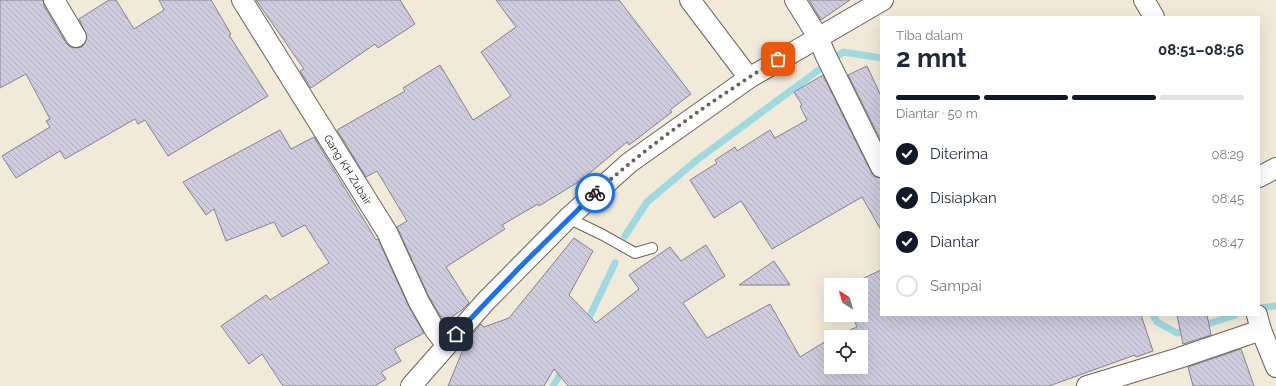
<!DOCTYPE html>
<html lang="id">
<head>
<meta charset="utf-8">
<style>
	body { margin:0; font-family:Raleway,sans-serif; background:#f2f2f3; color:#1f2937; height:100vh; display:flex; flex-direction:column; font-size:15px; white-space:nowrap }
	* { box-sizing:border-box; margin:0 }
	p { font-size:13px; color:#747a83 }
	.icon { flex:none; width:22px; height:22px; fill:none; stroke:currentColor; stroke-width:2; stroke-linecap:round; stroke-linejoin:round }
	.map { position:relative; flex:1; overflow:hidden }
	.panel { position:absolute; left:880px; top:16px; width:380px; height:300px; display:flex; flex-direction:column; background:#fff; border-radius:0px; box-shadow:0 4px 16px #0002 }
	.panel>* { flex:none }
	.needle { width:26px; rotate:323deg }
	.controls { position:absolute; left:824px; top:278px; display:grid; gap:8px }
	.controls a { display:grid; place-items:center; width:44px; height:44px; border-radius:0px; background:#fff; box-shadow:0 4px 16px #0002; font-size:20px }
	.pin { position:absolute; display:grid; place-items:center; width:34px; height:34px; color:#fff; margin:-17px; border-radius:8px; box-shadow:0 2px 6px #0006 }
	.courier { position:absolute; display:grid; place-items:center; width:40px; height:40px; margin:-20px; border:3px solid #1a73e8; border-radius:50%; background:#fff; color:#222; box-shadow:0 1px 5px #0007 }
	.overview em { font-style:normal; font-weight:700 }
	.overview div { display:flex; flex-direction:column-reverse }
	.overview { display:flex; align-items:center; justify-content:space-between; height:68px; padding:0 16px }
	h1 { font-size:26px; font-weight:700; line-height:30px }
	.bar { display:grid; grid-template-columns:repeat(4,1fr); gap:6px 4px; align-content:center; height:48px; padding:0 16px }
	.bar i { height:5px; border-radius:3px; background:#e0e1e3 }
	.bar .active { background:#111827 }
	.bar p { grid-column:span 4 }
	ol { padding:0 16px; list-style:none }
	li { display:flex; align-items:center; gap:12px; height:44px }
	li p { margin-inline-start:auto }
	li .icon { padding:4px; border-radius:50%; background:#111827; color:#fff; stroke-width:4 }
	li:last-child { color:#747a83 }
	li i { width:22px; height:22px; border:2px solid #e0e1e3; border-radius:50% }
	.map>svg:first-child { display:block }
	.lines { fill:none; stroke-linecap:round; stroke-linejoin:round }
	.stream { stroke:#9fd9e1; stroke-width:7 }
	.building { fill:url(#building-back-hatch); stroke:#848292 }
	.lane-casing { stroke:#6b6455; stroke-width:12 }
	.street-casing { stroke:#6b6455; stroke-width:22 }
	.lane { stroke:#fff; stroke-width:10 }
	.street { stroke:#fff; stroke-width:20 }
	.done { stroke:#686359; stroke-width:4; stroke-dasharray:0 7.2 }
	.route { stroke:#1a73e8; stroke-width:5 }
	.labels { text-anchor:middle; stroke-width:4; stroke-linejoin:round; paint-order:stroke }
	.street-label { font-size:11px; fill:#1d1a14; stroke:#f2ead9 }
</style>
</head>
<body>
<div class="map">
<svg width="1276" height="386" viewBox="0 0 1276 386">
	<defs>
		<pattern id="building-back-hatch" width="6" height="6" patternUnits="userSpaceOnUse"><rect width="6" height="6" fill="#ceccde"/><path d="M-1 5l2 2M0 0l6 6M5-1l2 2" fill="none" stroke="#b0afbe"/></pattern>
	</defs>
	<rect width="100%" height="100%" fill="#f2ead9"/>
	<g class="lines">
		<!-- stream -->
		<path class="stream" d="M 625,236 L 647,202 L 697,160 L 843,52 L 881,58
			M 1259,308 L 1276,306
			M 1153,315 L 1157,322 L 1177,333 L 1189,330
			M 586,324 L 615,263
			M 1199,327 L 1235,315
			M 553,386 L 564,368"/>
	</g>
	<!-- building -->
	<path class="building" d="M 0,0 L 43,0 L 44,6 L 66,43 L 70,47 L 76,48 L 82,47 L 87,37 L 79,19 L 109,0 L 116,0 L 134,29 L 164,10 L 159,0 L 211,0 L 231,34 L 229,35 L 268,96 L 168,156 L 145,120 L 138,124 L 135,119 L 65,159 L 60,151 L 16,178 L 2,156 L 50,127 L 46,121 L 50,119 L 26,74 L 0,88 Z
		M 256,0 L 400,0 L 415,24 L 378,48 L 375,44 L 311,88 L 300,71 L 304,69 Z
		M 496,0 L 619,0 L 691,94 L 670,110 L 672,112 L 629,145 L 627,142 L 580,181 L 539,206 L 538,204 L 502,225 L 505,229 L 446,267 L 469,303 L 462,310 L 444,322 L 429,297 L 397,227 L 407,221 L 377,171 L 366,177 L 337,130 L 405,91 L 403,88 L 440,65 L 473,120 L 511,96 L 481,52 L 516,27 Z
		M 809,0 L 850,0 L 821,20 Z
		M 867,66 L 881,96 L 881,141 L 848,75 Z
		M 823,75 L 871,172 L 875,177 L 881,178 L 881,230 L 862,197 L 772,249 L 741,201 L 714,218 L 690,180 L 717,163 L 715,160 L 735,147 L 737,151 L 770,130 L 775,138 L 807,120 L 800,106 L 802,105 L 794,92 Z
		M 280,130 L 291,149 L 314,137 L 376,240 L 378,239 L 409,307 L 424,333 L 394,349 L 401,361 L 381,372 L 386,379 L 375,386 L 283,386 L 262,354 L 249,364 L 221,326 L 266,295 L 270,300 L 329,263 L 305,225 L 282,237 L 274,222 L 226,241 L 214,209 L 206,215 L 183,182 Z
		M 574,238 L 593,251 L 569,295 L 596,323 L 639,289 L 629,275 L 670,247 L 681,261 L 706,245 L 725,276 L 683,303 L 707,338 L 770,304 L 800,357 L 831,338 L 831,367 L 861,367 L 861,337 L 833,337 L 857,327 L 852,315 L 861,315 L 861,285 L 849,285 L 881,270 L 881,315 L 1141,315 L 1153,351 L 1136,357 L 1135,355 L 1121,360 L 1049,386 L 568,386 L 554,369 L 544,386 L 448,386 L 467,340 L 481,324 L 484,327 L 509,318 Z
		M 774,261 L 790,285 L 739,285 Z
		M 1177,315 L 1207,315 L 1211,335 L 1183,344 Z
		M 1241,349 L 1254,386 L 1193,386 L 1188,367 Z"/>
	<g class="lines">
		<!-- lane casing -->
		<g class="lane-casing">
			<path id="lane" d="M 568,218 L 603,235 L 635,253 L 652,248"/>
		</g>
		<!-- street casing -->
		<g class="street-casing">
			<g id="street">
				<path d="M 54,0 L 76,37"/>
				<path id="s1" d="M 242,0 L 387,232 L 419,302 L 435,330 L 446,344"/>
				<path d="M 690,0 L 749,78"/>
				<path d="M 795,0 L 818,37 L 825,54 L 881,167"/>
				<path d="M 1144,0 L 1154,17"/>
				<path d="M 1259,177 L 1276,168"/>
				<path d="M 1257,315 L 1261,330 L 1276,367"/>
				<path d="M 411,386 L 485,302 L 568,218 L 629,163 L 749,78 L 883,0"/>
				<path d="M 1087,386 L 1179,358 L 1261,330"/>
			</g>
		</g>
		<!-- lane -->
		<use href="#lane" class="lane"/>
		<!-- street -->
		<use href="#street" class="street"/>
	</g>
	<g class="lines">
		<!-- done -->
		<path class="done" d="M 595,193 C 651,143 714,99 778,59"/>
		<!-- route -->
		<path class="route" d="M 456,334 L 519,268 L 595,193"/>
	</g>
	<g class="labels">
		<!-- street labels -->
		<g class="street-label">
			<text dy="4" stroke="none"><textPath href="#s1" startOffset="200">Gang KH Zubair</textPath></text>
		</g>
	</g>
</svg>
<div class="controls">
<a><svg class="needle" viewBox="-14 -14 28 28"><path d="M0-13l5 13h-10z" fill="#e53935"/><path d="M0 13l5-13h-10z" fill="#747a83"/></svg></a>
<a><svg class="icon" aria-label="locate" viewBox="0 0 24 24"><circle cx="12" cy="12" r="6"/><path d="M12 2v4M12 18v4M2 12h4M18 12h4"/></svg></a>
</div>
<div class="pin" style="left:778px;top:59px;background:#ea580c"><svg class="icon" aria-label="bag" viewBox="0 0 24 24"><path d="M5 8h14l-1 12H6zM9 8a3 3 0 0 1 6 0"/></svg></div>
<div class="pin" style="left:456px;top:334px;background:#1f2937"><svg class="icon" aria-label="home" viewBox="0 0 24 24"><path d="M3 11l9-7 9 7M6 9v11h12V9"/></svg></div>
<div class="courier" style="left:595px;top:193px"><svg class="icon" aria-label="bike" viewBox="0 0 24 24"><circle cx="6" cy="16" r="4"/><circle cx="18" cy="16" r="4"/><path d="M6 16l4-8h5l3 8M10 8l3 8H6M13 5h3"/></svg></div>
<section class="panel">
<div class="overview"><div><h1>2 mnt</h1><p>Tiba dalam</p></div><em>08:51–08:56</em></div>
<div class="bar"><i class="active"></i><i class="active"></i><i class="active"></i><i></i><p>Diantar · 50 m</p></div>
<ol>
<li><svg class="icon" aria-label="check" viewBox="0 0 24 24"><path d="M5 12l5 5 9-10"/></svg>Diterima<p>08:29</p></li>
<li><svg class="icon" aria-label="check" viewBox="0 0 24 24"><path d="M5 12l5 5 9-10"/></svg>Disiapkan<p>08:45</p></li>
<li><svg class="icon" aria-label="check" viewBox="0 0 24 24"><path d="M5 12l5 5 9-10"/></svg>Diantar<p>08:47</p></li>
<li><i></i>Sampai</li>
</ol>
</section>
</div>
</body>
</html>
